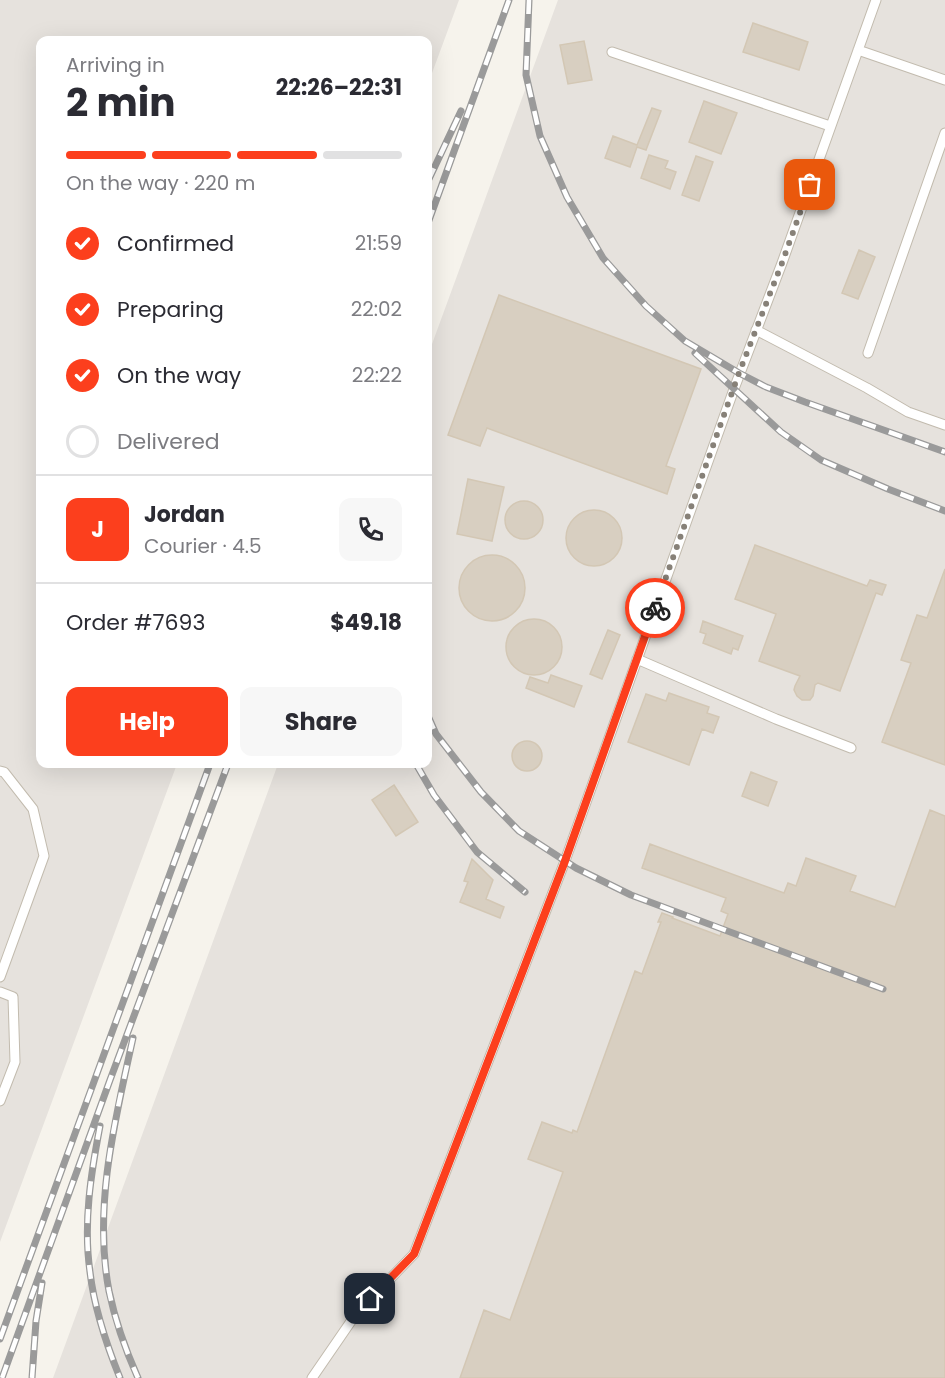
<!DOCTYPE html>
<html lang="en">
<head>
<meta charset="utf-8">
<style>
	body { margin:0; font-family:Poppins,sans-serif; background:#f7f7f7; color:#2b2b33; height:100vh; display:flex; flex-direction:column; font-size:22px; white-space:nowrap }
	* { box-sizing:border-box; margin:0 }
	p { font-size:20px; color:#7c7c81 }
	.icon { flex:none; width:33px; height:33px; fill:none; stroke:currentColor; stroke-width:2; stroke-linecap:round; stroke-linejoin:round }
	.map { position:relative; flex:1; overflow:hidden }
	.details { position:absolute; left:36px; top:36px; width:396px; height:732px; display:flex; flex-direction:column; background:#fff; border-radius:12px; box-shadow:0 6px 24px #0002 }
	.details>* { flex:none }
	.pin { position:absolute; display:grid; place-items:center; width:51px; height:51px; color:#fff; margin:-26px; border-radius:12px; box-shadow:0 3px 9px #0006 }
	.courier { position:absolute; display:grid; place-items:center; width:60px; height:60px; margin:-30px; border:4px solid #fc3f1d; border-radius:50%; background:#fff; color:#222; box-shadow:0 2px 8px #0007 }
	.summary em { font-style:normal; font-weight:700 }
	.summary div { display:flex; flex-direction:column-reverse }
	.summary { display:flex; align-items:center; justify-content:space-between; height:102px; padding:0 30px }
	h1 { font-size:39px; font-weight:700; line-height:45px }
	.bar { display:grid; grid-template-columns:repeat(4,1fr); gap:9px 6px; align-content:center; height:72px; padding:0 30px }
	.bar i { height:8px; border-radius:4px; background:#e1e1e2 }
	.bar .current { background:#fc3f1d }
	.bar p { grid-column:span 4 }
	.line { display:flex; align-items:center; gap:15px; padding:0 30px; border-top:2px solid #e1e1e2 }
	.line div { flex:1 }
	.round { display:grid; place-items:center; flex:none; width:63px; height:63px; border-radius:12px; background:#f7f7f7 }
	ol { padding:0 30px; list-style:none }
	li { display:flex; align-items:center; gap:18px; height:66px }
	li p { margin-inline-start:auto }
	li .icon { padding:6px; border-radius:50%; background:#fc3f1d; color:#fff; stroke-width:4 }
	li:last-child { color:#7c7c81 }
	li i { width:33px; height:33px; border:3px solid #e1e1e2; border-radius:50% }
	.action { display:flex; gap:12px; margin-top:auto; padding:12px 30px }
	.action a { flex:1; height:69px; border-radius:12px; background:#fc3f1d; color:#fff; font-size:24px; font-weight:700; line-height:69px; text-align:center }
	.action a+a { background:#f7f7f7; color:#2b2b33 }
	.map>svg:first-child { display:block }
	.industrial { fill:#e6e2dd }
	.building { fill:#d8cfc1; stroke:#d3c7b4; stroke-width:1.5 }
	.lines { fill:none; stroke-linecap:round; stroke-linejoin:round }
	.lane-casing { stroke:#c2bbae; stroke-width:11 }
	.lane { stroke:#fff; stroke-width:9 }
	.rail-casing { stroke:#9a9a9a; stroke-width:7 }
	.rail { stroke:#fff; stroke-width:4.5; stroke-dasharray:14; stroke-linecap:butt }
	.done { stroke:#878178; stroke-width:6; stroke-dasharray:0 10.8 }
	.route { stroke:#fc3f1d; stroke-width:8 }
</style>
</head>
<body>
<div class="map">
<svg width="945" height="1378" viewBox="0 0 945 1378">
	<rect width="100%" height="100%" fill="#f6f3ec"/>
	<!-- industrial -->
	<path class="industrial" d="M 0,0 L 459,0 L 428,84 L 428,40 L 40,40 L 40,764 L 177,764 L 0,1242 Z
		M 558,0 L 945,0 L 945,1378 L 53,1378 L 278,764 L 428,764 L 428,355 Z"/>
	<!-- building -->
	<path class="building" d="M 753,23 L 808,42 L 799,70 L 743,52 Z
		M 584,41 L 592,80 L 568,84 L 560,45 Z
		M 704,101 L 737,113 L 721,154 L 689,142 Z
		M 652,108 L 661,111 L 646,150 L 637,147 L 630,167 L 605,158 L 613,136 L 637,145 Z
		M 649,155 L 668,161 L 665,168 L 676,172 L 670,189 L 641,178 Z
		M 696,156 L 713,162 L 699,201 L 682,195 Z
		M 859,250 L 875,257 L 858,299 L 842,293 Z
		M 499,295 L 701,369 L 666,466 L 675,469 L 667,494 L 487,428 L 480,446 L 448,435 Z
		M 468,479 L 504,487 L 492,541 L 457,534 Z
		M505 520a19 19 0 1 1 38 0a19 19 0 1 1-38 0Z
		M566 538a28 28 0 1 1 56 0a28 28 0 1 1-56 0Z
		M 755,545 L 867,586 L 870,580 L 886,585 L 882,595 L 876,593 L 840,691 L 818,683 L 815,685 L 813,696 L 810,700 L 802,700 L 797,696 L 794,690 L 795,686 L 800,676 L 759,661 L 776,614 L 735,599 Z
		M459 588a33 33 0 1 1 66 0a33 33 0 1 1-66 0Z
		M 945,569 L 945,765 L 882,742 L 911,663 L 901,660 L 917,615 L 927,618 Z
		M506 647a28 28 0 1 1 56 0a28 28 0 1 1-56 0Z
		M 703,621 L 743,636 L 738,650 L 733,648 L 731,654 L 703,643 L 706,634 L 700,632 Z
		M 608,630 L 620,635 L 602,679 L 590,674 Z
		M 551,675 L 582,686 L 574,707 L 526,688 L 530,677 L 548,683 Z
		M 669,693 L 709,707 L 707,713 L 719,717 L 713,733 L 702,729 L 689,765 L 628,742 L 646,694 L 666,701 Z
		M512 756a15 15 0 1 1 30 0a15 15 0 1 1-30 0Z
		M 751,772 L 777,782 L 768,806 L 742,796 Z
		M 394,785 L 418,822 L 396,836 L 372,800 Z
		M 930,810 L 945,816 L 945,1378 L 460,1378 L 484,1310 L 510,1320 L 563,1172 L 528,1159 L 542,1122 L 572,1133 L 573,1130 L 577,1132 L 635,971 L 642,974 L 661,922 L 658,922 L 662,913 L 673,917 L 672,918 L 720,936 L 728,914 L 721,911 L 726,898 L 642,868 L 650,844 L 784,893 L 788,883 L 796,886 L 806,858 L 856,876 L 850,891 L 895,907 Z
		M 472,859 L 493,880 L 486,899 L 504,907 L 500,918 L 460,902 L 468,882 L 464,881 Z"/>
	<g class="lines">
		<!-- lane casing -->
		<g class="lane-casing">
			<path id="lane" d="M 858,50 L 945,80
				M 612,52 L 830,126
				M 756,330 L 867,388 L 908,412 L 945,425
				M 868,353 L 945,133
				M 637,659 L 776,719 L 851,748
				M 0,771 L 4,772 L 33,809 L 44,856 L 0,977
				M 0,992 L 13,997 L 15,1062 L 0,1101
				M 312,1378 L 356,1314 L 414,1254 L 565,861 L 734,389 L 782,263 L 876,0"/>
		</g>
		<!-- lane -->
		<use href="#lane" class="lane"/>
		<!-- rail casing -->
		<g class="rail-casing">
			<path id="rail" d="M 529,0 L 526,75 L 540,136 L 567,197 L 603,258 L 646,306 L 685,341 L 739,373 L 766,387 L 805,402 L 945,452
				M 428,181 L 461,111
				M 428,223 L 509,0
				M 695,353 L 781,432 L 821,460 L 888,489 L 945,511
				M 428,716 L 436,734 L 481,792 L 519,831 L 576,868 L 631,895 L 883,989
				M 416,764 L 434,795 L 477,852 L 525,892
				M 133,1038 C 115,1120 93,1207 109,1291 C 115,1320 126,1351 138,1378
				M 100,1126 C 91,1173 83,1223 90,1272 C 94,1307 107,1346 120,1378
				M 0,1339 L 210,764
				M 2,1378 L 110,1080 L 228,764
				M 32,1378 L 36,1321 L 42,1283"/>
		</g>
		<!-- rail -->
		<use href="#rail" class="rail"/>
	</g>
	<g class="lines">
		<!-- done -->
		<path class="done" d="M 655,608 L 739,373 L 782,263 L 810,185"/>
		<!-- route -->
		<path class="route" d="M 370,1299 L 414,1254 L 565,861 L 655,608"/>
	</g>
</svg>
<div class="pin" style="left:810px;top:185px;background:#ea580c"><svg class="icon" aria-label="bag" viewBox="0 0 24 24"><path d="M5 8h14l-1 12H6zM9 8a3 3 0 0 1 6 0"/></svg></div>
<div class="pin" style="left:370px;top:1299px;background:#1f2937"><svg class="icon" aria-label="home" viewBox="0 0 24 24"><path d="M3 11l9-7 9 7M6 9v11h12V9"/></svg></div>
<div class="courier" style="left:655px;top:608px"><svg class="icon" aria-label="bike" viewBox="0 0 24 24"><circle cx="6" cy="16" r="4"/><circle cx="18" cy="16" r="4"/><path d="M6 16l4-8h5l3 8M10 8l3 8H6M13 5h3"/></svg></div>
<section class="details">
<div class="summary"><div><h1>2 min</h1><p>Arriving in</p></div><em>22:26–22:31</em></div>
<div class="bar"><i class="current"></i><i class="current"></i><i class="current"></i><i></i><p>On the way · 220 m</p></div>
<ol>
<li><svg class="icon" aria-label="check" viewBox="0 0 24 24"><path d="M5 12l5 5 9-10"/></svg>Confirmed<p>21:59</p></li>
<li><svg class="icon" aria-label="check" viewBox="0 0 24 24"><path d="M5 12l5 5 9-10"/></svg>Preparing<p>22:02</p></li>
<li><svg class="icon" aria-label="check" viewBox="0 0 24 24"><path d="M5 12l5 5 9-10"/></svg>On the way<p>22:22</p></li>
<li><i></i>Delivered</li>
</ol>
<div class="line" style="height:108px"><b class="round" style="background:#fc3f1d;color:#fff">J</b><div><b>Jordan</b><p>Courier · 4.5</p></div><a class="round"><svg class="icon" aria-label="phone" viewBox="0 0 24 24"><path d="M5 4h4l2 5-3 2q2 4 5 5l2-3 5 2v4C11 20 4 13 5 4z"/></svg></a></div>
<div class="line" style="height:78px"><div>Order #7693</div><b>$49.18</b></div>
<div class="action"><a>Help</a><a>Share</a></div>
</section>
</div>
</body>
</html>
